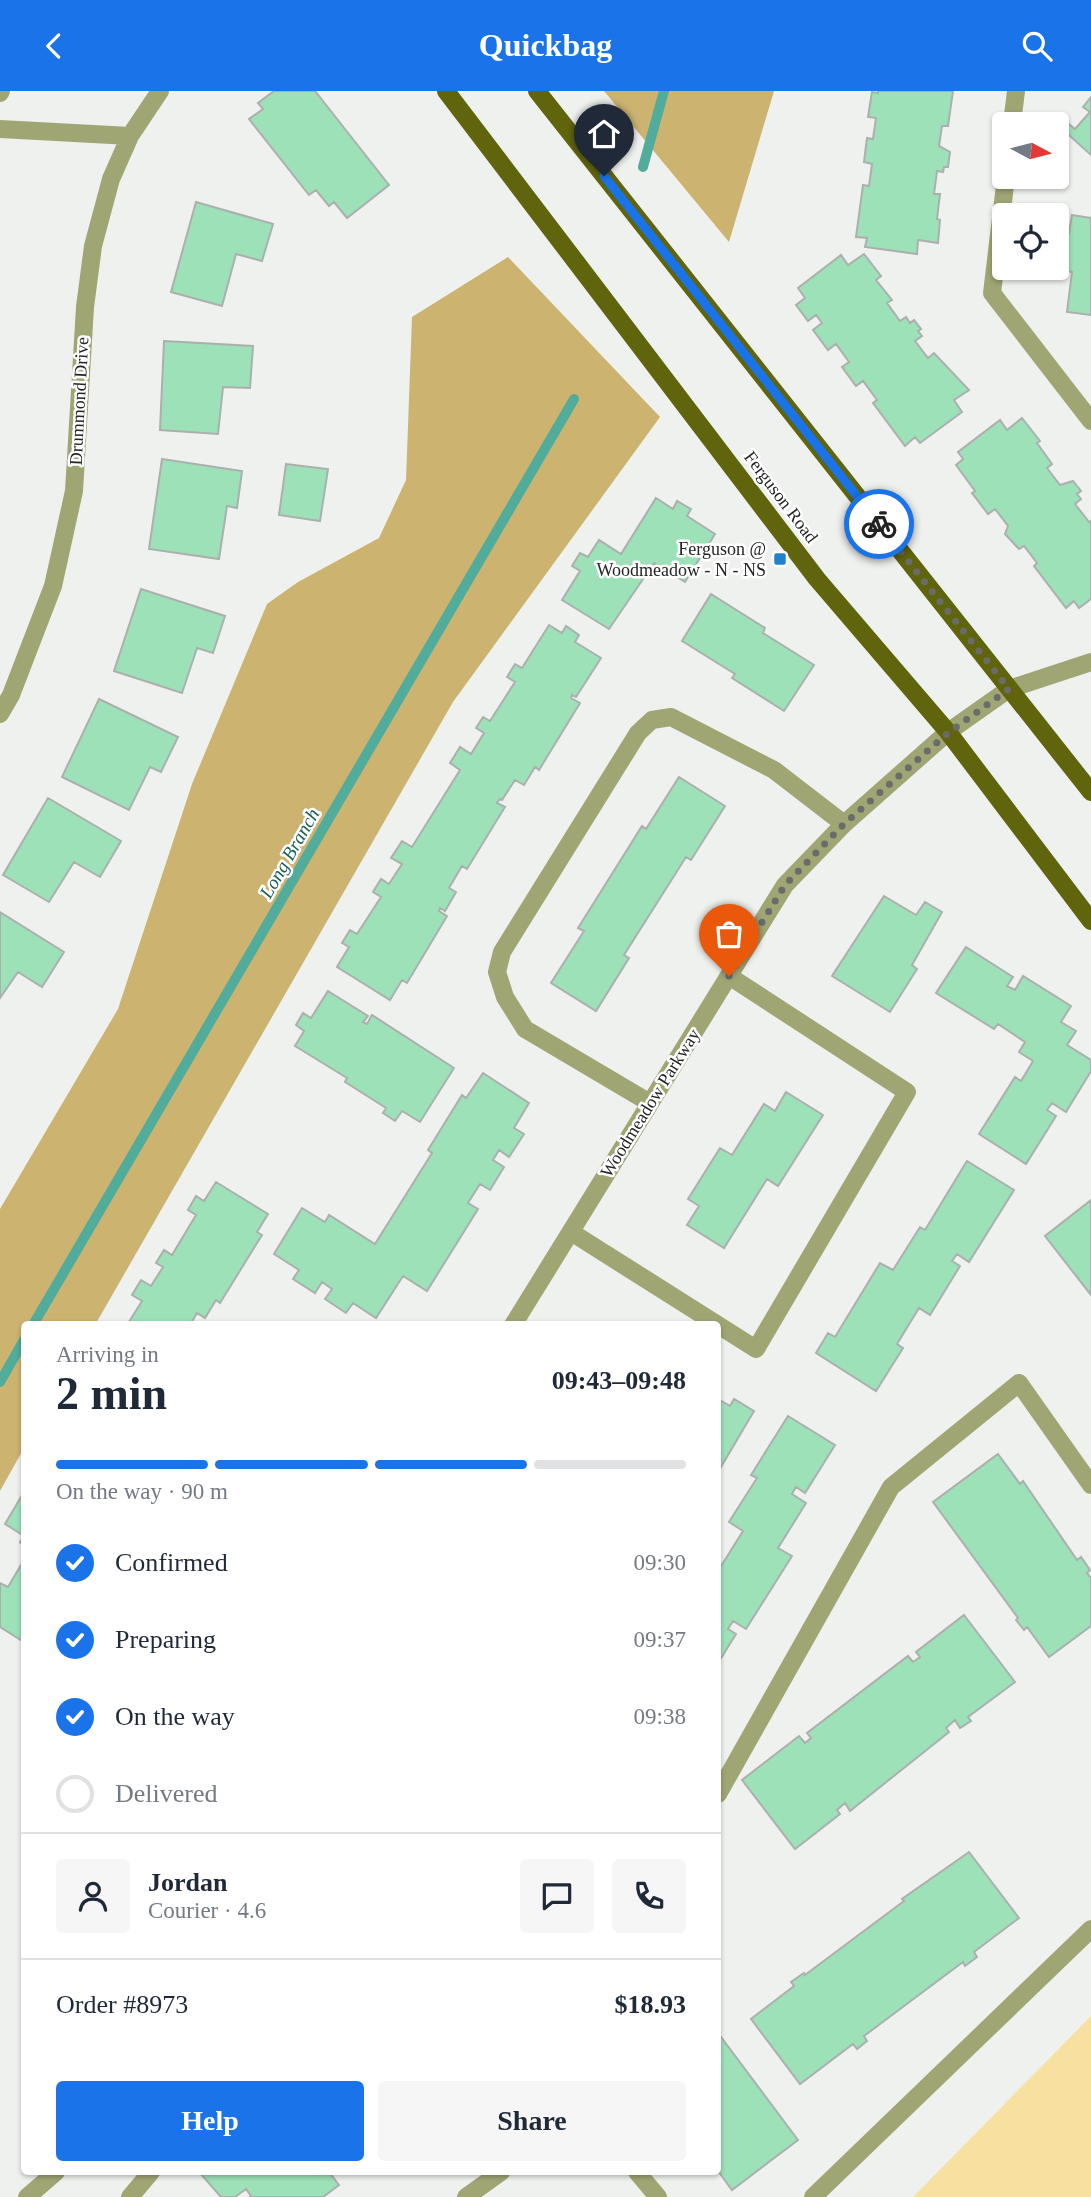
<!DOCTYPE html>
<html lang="en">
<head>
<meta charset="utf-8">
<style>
	body { margin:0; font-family:"Times New Roman",serif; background:#f6f6f7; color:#1f2937; height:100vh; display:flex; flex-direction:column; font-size:26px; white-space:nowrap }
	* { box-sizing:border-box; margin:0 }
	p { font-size:23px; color:#747a83 }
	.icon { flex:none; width:38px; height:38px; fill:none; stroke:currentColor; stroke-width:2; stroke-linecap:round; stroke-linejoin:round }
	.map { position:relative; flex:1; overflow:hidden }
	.details { position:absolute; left:21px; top:1230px; width:700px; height:854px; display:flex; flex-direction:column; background:#fff; border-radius:7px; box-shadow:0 2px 5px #0004 }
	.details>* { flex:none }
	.needle { width:46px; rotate:97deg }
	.buttons { position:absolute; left:992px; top:21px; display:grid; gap:14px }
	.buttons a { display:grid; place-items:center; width:77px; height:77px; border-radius:7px; background:#fff; box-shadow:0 2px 5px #0004; font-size:35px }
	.pin { position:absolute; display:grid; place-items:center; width:60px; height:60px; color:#fff; margin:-72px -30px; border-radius:50% 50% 50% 0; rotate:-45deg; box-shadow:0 0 7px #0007 }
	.pin .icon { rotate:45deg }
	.courier { position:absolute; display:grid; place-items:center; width:70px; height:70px; margin:-35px; border:5px solid #1a73e8; border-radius:50%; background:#fff; color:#222; box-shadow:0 2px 9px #0007 }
	.summary em { font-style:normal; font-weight:700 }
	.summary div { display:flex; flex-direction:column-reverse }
	.summary { display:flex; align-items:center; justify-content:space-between; height:119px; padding:0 35px }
	h1 { font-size:46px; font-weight:700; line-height:52px }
	.bar { display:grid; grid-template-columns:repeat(4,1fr); gap:10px 7px; align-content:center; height:84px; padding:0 35px }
	.bar i { height:9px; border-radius:5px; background:#e0e1e3 }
	.bar .selected { background:#1a73e8 }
	.bar p { grid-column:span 4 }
	.line { display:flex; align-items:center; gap:18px; padding:0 35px; border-top:2px solid #e0e1e3 }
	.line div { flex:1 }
	.round { display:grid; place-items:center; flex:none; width:74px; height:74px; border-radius:7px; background:#f6f6f7 }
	ol { padding:0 35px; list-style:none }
	li { display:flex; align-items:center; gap:21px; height:77px }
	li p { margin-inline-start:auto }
	li .icon { padding:7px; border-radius:50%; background:#1a73e8; color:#fff; stroke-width:4 }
	li:last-child { color:#747a83 }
	li i { width:38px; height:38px; border:4px solid #e0e1e3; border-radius:50% }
	.action { display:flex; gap:14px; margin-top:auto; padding:14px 35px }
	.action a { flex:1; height:80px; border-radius:7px; background:#1a73e8; color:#fff; font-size:28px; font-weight:700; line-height:80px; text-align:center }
	.action a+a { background:#f6f6f7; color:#1f2937 }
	header { display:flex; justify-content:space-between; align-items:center; height:91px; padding:0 35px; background:#1a73e8; color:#fff; font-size:32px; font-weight:700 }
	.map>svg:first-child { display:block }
	.green { fill:#f8e0a1 }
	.forest { fill:#ccb370 }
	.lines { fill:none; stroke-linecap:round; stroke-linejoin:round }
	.stream { stroke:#51ac9b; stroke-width:10 }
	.building { fill:#9ce1b8; stroke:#acb0ad; stroke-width:2 }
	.minor { stroke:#a0a574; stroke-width:18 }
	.major { stroke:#60640c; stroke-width:18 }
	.done { stroke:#6a6c6a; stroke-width:7; stroke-dasharray:0 12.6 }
	.route { stroke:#1a73e8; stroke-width:9 }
	.poi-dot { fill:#2082cd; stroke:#fff; stroke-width:2.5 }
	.labels { text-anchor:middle; stroke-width:5; stroke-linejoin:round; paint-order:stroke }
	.street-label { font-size:18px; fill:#232423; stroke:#fff }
	.poi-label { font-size:18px; fill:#232423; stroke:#fff; text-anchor:end }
	.water-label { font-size:19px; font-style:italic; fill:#176155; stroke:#fff }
</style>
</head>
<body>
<header><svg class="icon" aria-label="back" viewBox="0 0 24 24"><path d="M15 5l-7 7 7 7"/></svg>Quickbag<svg class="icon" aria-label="search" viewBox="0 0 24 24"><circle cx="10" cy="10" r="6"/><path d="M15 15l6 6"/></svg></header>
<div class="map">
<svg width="1091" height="2106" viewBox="0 0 1091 2106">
	<rect width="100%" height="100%" fill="#eff1ee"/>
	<!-- green -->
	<path class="green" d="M 1091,1925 L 1091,2106 L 913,2106 Z"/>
	<!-- forest -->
	<path class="forest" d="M 604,0 L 774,0 L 729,151 Z
		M 508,166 L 660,326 L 453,611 L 95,1234 L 24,1234 L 24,1357 L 0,1400 L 0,1118 L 118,918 L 192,693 L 267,513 L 298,491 L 379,447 L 406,389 L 412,226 Z"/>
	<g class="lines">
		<!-- stream -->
		<path class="stream" d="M 643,76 L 664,0
			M 33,1234 L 574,308
			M 0,1291 L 24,1249"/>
	</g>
	<!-- building -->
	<path class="building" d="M 274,0 L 315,0 L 389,94 L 347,127 L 334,111 L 329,115 L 316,99 L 309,104 L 249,28 L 263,18 L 258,12 Z
		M 878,0 L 953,0 L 948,35 L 942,35 L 939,55 L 950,61 L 948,76 L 944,76 L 943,81 L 937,80 L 934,103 L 940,103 L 937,128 L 940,129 L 938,152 L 918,149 L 917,163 L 865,156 L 867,147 L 856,146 L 863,94 L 869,95 L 872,73 L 864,71 L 867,47 L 873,48 L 876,27 L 868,26 L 872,1 L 878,2 Z
		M 1091,6 L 1091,64 L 1060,36 L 1065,30 L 1075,38 L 1090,21 L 1083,16 Z
		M 196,111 L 273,133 L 262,170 L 236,163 L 222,215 L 171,201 Z
		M 1072,124 L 1091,127 L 1091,224 L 1067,221 L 1072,181 L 1047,177 L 1057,177 L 1058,140 L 1069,142 Z
		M 864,163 L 881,185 L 876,189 L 892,209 L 887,212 L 900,230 L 906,226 L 910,232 L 914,229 L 921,238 L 918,240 L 922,245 L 915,250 L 928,267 L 934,262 L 969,299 L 954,309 L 962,321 L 920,352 L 915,346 L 905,355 L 873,312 L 877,309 L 863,290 L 856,295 L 842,276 L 849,271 L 836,253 L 828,259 L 813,239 L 822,232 L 816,224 L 808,230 L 796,214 L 805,207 L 798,197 L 841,164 L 848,174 Z
		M 164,250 L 253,255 L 250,297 L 223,296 L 218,343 L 160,339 Z
		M 1022,327 L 1040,350 L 1037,352 L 1052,373 L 1047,377 L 1060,394 L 1073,390 L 1081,400 L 1077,403 L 1081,408 L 1075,413 L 1089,431 L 1091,430 L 1091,508 L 1079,517 L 1074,510 L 1066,517 L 1034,475 L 1037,472 L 1024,455 L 1019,458 L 1005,443 L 1008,435 L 995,418 L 988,423 L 972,402 L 975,400 L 956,374 L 963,368 L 958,361 L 1000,329 L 1007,339 Z
		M 162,368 L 242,380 L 237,417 L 227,415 L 219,468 L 149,458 Z
		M 286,373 L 328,378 L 320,430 L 279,424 Z
		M 656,407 L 673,418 L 677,410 L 691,418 L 687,425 L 715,443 L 685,491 L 654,472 L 609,538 L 562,509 L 580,480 L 572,475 L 580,462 L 588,466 L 599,449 L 621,463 Z
		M 141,498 L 225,525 L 213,562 L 197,557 L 182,602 L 114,580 Z
		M 711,503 L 765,537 L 763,542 L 814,574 L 784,620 L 732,587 L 735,583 L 682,550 Z
		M 549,534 L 562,542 L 566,535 L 579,544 L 575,551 L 601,567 L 576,606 L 572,604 L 571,607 L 580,612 L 539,679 L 535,676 L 524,694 L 515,689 L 502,709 L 500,708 L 497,712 L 505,716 L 467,778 L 462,775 L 449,797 L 456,801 L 445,820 L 440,817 L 439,820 L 447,825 L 407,892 L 402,889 L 390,909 L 337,876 L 349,856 L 342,852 L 350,839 L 357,843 L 381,806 L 373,801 L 381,788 L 389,793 L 402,773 L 391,767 L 402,750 L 412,756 L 460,679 L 450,672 L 460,656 L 471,663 L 484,642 L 476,637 L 483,626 L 490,630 L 515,591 L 507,586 L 515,573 L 522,577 Z
		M 99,608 L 178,646 L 161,681 L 150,676 L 129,719 L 62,686 Z
		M 679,686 L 725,715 L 691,769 L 686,766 L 624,864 L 629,867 L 596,920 L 551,892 L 584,840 L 578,837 L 642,735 L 646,738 Z
		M 48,707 L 121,750 L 100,786 L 74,771 L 49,811 L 3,784 Z
		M 884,805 L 916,824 L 925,811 L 942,821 L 912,874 L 917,878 L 890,921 L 832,885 Z
		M 0,821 L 64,861 L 42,896 L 18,881 L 0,907 Z
		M 966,856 L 1013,886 L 1007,895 L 1015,899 L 1023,885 L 1071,915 L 1061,931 L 1076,940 L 1067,954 L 1091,969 L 1091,980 L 1066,1021 L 1052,1012 L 1047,1019 L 1056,1025 L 1026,1073 L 979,1043 L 1015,986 L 1021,990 L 1033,970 L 1019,961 L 1025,951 L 998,933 L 994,938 L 936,902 Z
		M 328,900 L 368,925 L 363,931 L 367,933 L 372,924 L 454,977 L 420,1031 L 402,1020 L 395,1030 L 383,1022 L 386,1017 L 345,991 L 347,987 L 295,955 L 304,940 L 296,934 L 303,922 L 311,927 Z
		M 483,982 L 529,1012 L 514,1037 L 524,1043 L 509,1066 L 499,1059 L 493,1069 L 504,1076 L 490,1099 L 480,1093 L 468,1112 L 478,1118 L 427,1200 L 403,1185 L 376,1227 L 353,1212 L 346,1222 L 325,1208 L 332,1198 L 322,1191 L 315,1202 L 293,1188 L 299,1179 L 274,1163 L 302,1117 L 325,1131 L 329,1124 L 375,1153 L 432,1062 L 428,1059 L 462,1004 L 466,1007 Z
		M 786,1001 L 823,1024 L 778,1095 L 767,1088 L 724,1157 L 687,1134 L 699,1115 L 688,1108 L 720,1057 L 732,1064 L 764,1013 L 775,1020 Z
		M 967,1070 L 1014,1099 L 969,1171 L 957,1163 L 952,1170 L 960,1175 L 930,1224 L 919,1217 L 897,1253 L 903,1257 L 876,1300 L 816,1262 L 828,1242 L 835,1246 L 880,1172 L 893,1179 L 920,1136 L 925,1139 Z
		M 216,1091 L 268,1123 L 257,1141 L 262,1144 L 220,1212 L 216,1209 L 205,1227 L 197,1222 L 190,1234 L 127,1234 L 142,1210 L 132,1204 L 141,1189 L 151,1195 L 163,1176 L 156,1172 L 164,1159 L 172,1164 L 196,1124 L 188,1119 L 196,1105 L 204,1110 Z
		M 1091,1109 L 1091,1204 L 1045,1145 Z
		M 718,1308 L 730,1315 L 734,1308 L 754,1320 L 718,1381 Z
		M 788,1325 L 835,1354 L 805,1402 L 796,1396 L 792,1403 L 806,1412 L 778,1457 L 792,1465 L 746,1538 L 733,1530 L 728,1538 L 736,1543 L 718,1572 L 718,1480 L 743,1440 L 729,1431 L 757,1387 L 751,1384 Z
		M 998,1363 L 1020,1393 L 1023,1390 L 1077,1469 L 1081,1466 L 1090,1479 L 1087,1482 L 1091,1487 L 1091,1535 L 1049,1566 L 1027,1536 L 1024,1539 L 1016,1529 L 1018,1527 L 933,1411 Z
		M 24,1401 L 24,1454 L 20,1451 L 24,1445 L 5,1433 Z
		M 24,1469 L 24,1551 L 0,1536 L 0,1492 L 8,1496 Z
		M 964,1524 L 1015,1591 L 968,1626 L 971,1630 L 960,1637 L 955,1629 L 946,1637 L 949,1641 L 850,1720 L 845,1712 L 837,1719 L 840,1723 L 795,1758 L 742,1689 L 799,1645 L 805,1652 L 811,1647 L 807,1642 L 908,1565 L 913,1571 L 920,1566 L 916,1561 Z
		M 969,1761 L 1019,1827 L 974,1861 L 977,1866 L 965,1875 L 963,1871 L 864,1945 L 867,1950 L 857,1958 L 853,1953 L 800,1993 L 751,1928 L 794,1895 L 791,1891 L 804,1882 L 805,1884 L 904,1810 L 902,1808 Z
		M 718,1942 L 798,2049 L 732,2099 L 718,2080 Z
		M 202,2081 L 329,2081 L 339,2094 L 323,2106 L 249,2106 L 251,2105 L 246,2098 L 235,2106 L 221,2106 L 200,2082 Z"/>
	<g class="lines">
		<!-- minor -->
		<path class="minor" d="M 0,2 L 1,0
			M 1012,33 L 1016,0
			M 0,38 L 130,45
			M 1006,86 L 992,202 L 1091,330
			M 0,623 L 11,604 L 53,495 L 74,400 L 85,216 L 93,155 L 111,88 L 130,45 L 160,0
			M 650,1012 L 525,938 L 505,906 L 497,881 L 502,861 L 638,642 L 652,629 L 671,626 L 774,679 L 844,733
			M 571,1141 L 756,1258 L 907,1001 L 729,885
			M 513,1234 L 785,794 L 844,733 L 948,641 L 1009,598 L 1091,571
			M 718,1703 L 891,1396 L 1019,1292 L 1091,1394
			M 637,2081 L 658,2106
			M 27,2106 L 56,2081
			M 130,2106 L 151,2081
			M 466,2106 L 501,2081
			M 813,2106 L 1091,1838"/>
		<!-- major -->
		<path class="major" d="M 446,0 L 817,488 L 948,641 L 1091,830
			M 537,0 L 1091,701"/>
	</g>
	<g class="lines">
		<!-- done -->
		<path class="done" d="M 729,885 L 785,794 L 844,733 L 948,642 L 1009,598 L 879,433"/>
		<!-- route -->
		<path class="route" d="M 604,85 L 879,433"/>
	</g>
	<!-- markers -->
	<rect class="poi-dot" x="773" y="461" width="14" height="14" rx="3.5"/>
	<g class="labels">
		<!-- street labels -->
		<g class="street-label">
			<text transform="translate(79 310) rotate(-87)" y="6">Drummond Drive</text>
			<text transform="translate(781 406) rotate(53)" y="6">Ferguson Road</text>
			<text transform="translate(650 1012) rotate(-58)" y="6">Woodmeadow Parkway</text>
		</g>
		<!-- poi labels -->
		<g class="poi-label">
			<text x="766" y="464">Ferguson @<tspan x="766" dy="21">Woodmeadow - N - NS</tspan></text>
		</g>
		<!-- water labels -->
		<g class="water-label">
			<text transform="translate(289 762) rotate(-60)" y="7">Long Branch</text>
		</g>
	</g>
</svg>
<div class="buttons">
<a><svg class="needle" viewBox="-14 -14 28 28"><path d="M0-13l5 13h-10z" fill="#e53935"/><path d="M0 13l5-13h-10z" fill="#747a83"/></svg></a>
<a><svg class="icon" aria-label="locate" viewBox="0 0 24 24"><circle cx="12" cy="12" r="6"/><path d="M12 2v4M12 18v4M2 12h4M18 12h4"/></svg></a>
</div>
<div class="pin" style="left:729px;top:885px;background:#ea580c"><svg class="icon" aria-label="bag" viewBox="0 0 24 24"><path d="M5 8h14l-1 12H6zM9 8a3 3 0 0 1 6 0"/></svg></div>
<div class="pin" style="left:604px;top:85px;background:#1f2937"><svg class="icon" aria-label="home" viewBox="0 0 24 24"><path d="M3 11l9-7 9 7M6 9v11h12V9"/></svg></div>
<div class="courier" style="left:879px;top:433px"><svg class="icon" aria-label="bike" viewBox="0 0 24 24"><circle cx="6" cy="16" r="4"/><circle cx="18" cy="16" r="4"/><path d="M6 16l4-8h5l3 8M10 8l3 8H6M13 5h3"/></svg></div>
<section class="details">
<div class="summary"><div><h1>2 min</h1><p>Arriving in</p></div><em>09:43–09:48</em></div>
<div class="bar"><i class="selected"></i><i class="selected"></i><i class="selected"></i><i></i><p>On the way · 90 m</p></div>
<ol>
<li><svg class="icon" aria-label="check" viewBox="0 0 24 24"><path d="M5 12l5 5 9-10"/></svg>Confirmed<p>09:30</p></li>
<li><svg class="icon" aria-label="check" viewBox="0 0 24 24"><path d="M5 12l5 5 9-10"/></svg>Preparing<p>09:37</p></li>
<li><svg class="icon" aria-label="check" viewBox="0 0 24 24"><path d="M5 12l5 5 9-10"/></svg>On the way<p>09:38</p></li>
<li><i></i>Delivered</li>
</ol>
<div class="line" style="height:126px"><a class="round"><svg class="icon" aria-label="person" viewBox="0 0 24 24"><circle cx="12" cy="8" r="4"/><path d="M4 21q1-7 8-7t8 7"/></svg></a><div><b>Jordan</b><p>Courier · 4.6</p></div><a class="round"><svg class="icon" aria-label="chat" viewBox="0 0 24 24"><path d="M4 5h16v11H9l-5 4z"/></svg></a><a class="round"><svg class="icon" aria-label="phone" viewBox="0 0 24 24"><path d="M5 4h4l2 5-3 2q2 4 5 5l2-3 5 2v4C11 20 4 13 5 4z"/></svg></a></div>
<div class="line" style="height:91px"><div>Order #8973</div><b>$18.93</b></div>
<div class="action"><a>Help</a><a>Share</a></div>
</section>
</div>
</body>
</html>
